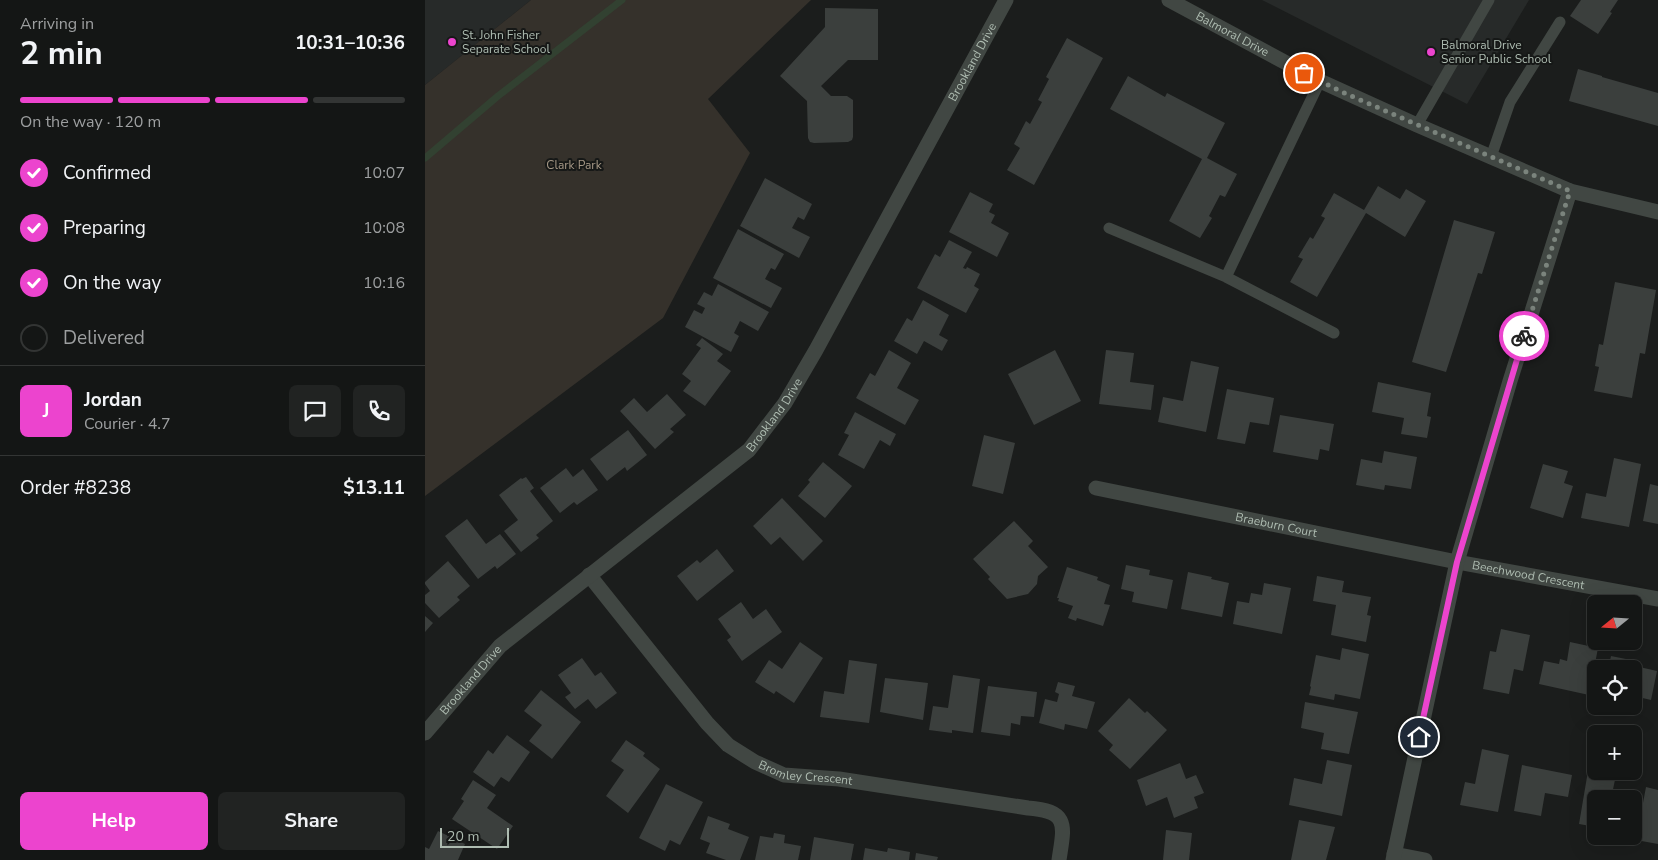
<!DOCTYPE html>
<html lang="en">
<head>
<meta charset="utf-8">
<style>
	body { margin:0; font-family:"Nunito Sans",sans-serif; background:#212322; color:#f1f3f6; height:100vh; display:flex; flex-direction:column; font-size:19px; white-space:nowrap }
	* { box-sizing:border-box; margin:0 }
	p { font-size:16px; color:#9d9fa0 }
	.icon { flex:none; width:28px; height:28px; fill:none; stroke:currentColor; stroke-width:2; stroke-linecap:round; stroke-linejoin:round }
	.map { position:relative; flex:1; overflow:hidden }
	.sheet { display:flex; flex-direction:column; background:#141615; width:425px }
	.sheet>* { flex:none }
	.needle { width:32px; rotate:252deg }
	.controls { position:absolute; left:1162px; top:595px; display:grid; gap:10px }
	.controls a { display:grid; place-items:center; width:55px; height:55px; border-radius:8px; background:#141615; box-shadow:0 5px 20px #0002,0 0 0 1px #333534; font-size:25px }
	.scale { position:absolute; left:15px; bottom:12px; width:69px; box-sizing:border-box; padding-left:5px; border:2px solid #aebcb1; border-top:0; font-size:14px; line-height:18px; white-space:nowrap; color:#aebcb1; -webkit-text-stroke:4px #161817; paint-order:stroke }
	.pin { position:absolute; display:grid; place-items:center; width:42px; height:42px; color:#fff; margin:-21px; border:2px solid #fff; border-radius:50%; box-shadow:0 1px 5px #0007 }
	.courier { position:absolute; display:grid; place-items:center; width:50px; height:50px; margin:-25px; border:4px solid #ec44ce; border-radius:50%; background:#fff; color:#222; box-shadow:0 1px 6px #0007 }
	.overview em { font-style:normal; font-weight:700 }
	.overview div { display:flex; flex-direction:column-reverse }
	.overview { display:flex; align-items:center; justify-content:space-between; height:85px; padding:0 20px }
	h1 { font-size:32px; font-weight:700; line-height:38px }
	.bar { display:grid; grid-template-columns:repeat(4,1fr); gap:8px 5px; align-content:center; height:60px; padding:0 20px }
	.bar i { height:6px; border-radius:4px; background:#333534 }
	.bar .on { background:#ec44ce }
	.bar p { grid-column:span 4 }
	.line { display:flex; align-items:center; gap:12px; padding:0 20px; border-top:1px solid #333534 }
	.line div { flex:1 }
	.round { display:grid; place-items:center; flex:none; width:52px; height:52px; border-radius:8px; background:#212322 }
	ol { padding:0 20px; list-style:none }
	li { display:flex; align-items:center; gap:15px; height:55px }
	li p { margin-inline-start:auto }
	li .icon { padding:5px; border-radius:50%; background:#ec44ce; color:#fff; stroke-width:4 }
	li:last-child { color:#9d9fa0 }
	li i { width:28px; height:28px; border:2px solid #333534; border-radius:50% }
	.primary-button { display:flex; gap:10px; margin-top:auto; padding:10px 20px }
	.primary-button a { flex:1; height:58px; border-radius:8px; background:#ec44ce; color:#fff; font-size:20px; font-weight:700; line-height:58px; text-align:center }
	.primary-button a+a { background:#212322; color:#f1f3f6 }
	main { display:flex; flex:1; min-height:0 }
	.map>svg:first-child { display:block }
	.built { fill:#272a29 }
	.green { fill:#35312b }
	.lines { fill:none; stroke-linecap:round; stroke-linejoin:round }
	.stream { stroke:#324131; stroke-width:7 }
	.building { fill:#3b3f3d }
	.service { stroke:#414743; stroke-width:11 }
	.minor { stroke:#414743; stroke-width:15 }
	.tertiary { stroke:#414743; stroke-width:15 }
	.done { stroke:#7b847d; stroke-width:5; stroke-dasharray:0 9 }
	.route { stroke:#ec44ce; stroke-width:6 }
	.poi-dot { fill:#ec44ce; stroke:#161817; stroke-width:2 }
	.labels { text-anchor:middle; stroke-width:4; stroke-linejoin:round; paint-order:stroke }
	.street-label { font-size:12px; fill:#aebcb1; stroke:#161817 }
	.poi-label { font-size:12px; fill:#aebcb1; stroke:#161817; text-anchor:start }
	.park-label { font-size:12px; fill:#a69886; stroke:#161817 }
</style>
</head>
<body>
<main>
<section class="sheet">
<div class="overview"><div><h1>2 min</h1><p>Arriving in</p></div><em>10:31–10:36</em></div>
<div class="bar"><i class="on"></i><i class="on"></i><i class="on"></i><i></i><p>On the way · 120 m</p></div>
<ol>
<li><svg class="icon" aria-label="check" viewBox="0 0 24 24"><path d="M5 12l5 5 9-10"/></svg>Confirmed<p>10:07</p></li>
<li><svg class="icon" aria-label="check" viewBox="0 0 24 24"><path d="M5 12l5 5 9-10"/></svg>Preparing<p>10:08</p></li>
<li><svg class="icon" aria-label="check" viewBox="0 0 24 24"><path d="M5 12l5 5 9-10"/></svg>On the way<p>10:16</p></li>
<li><i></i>Delivered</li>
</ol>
<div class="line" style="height:90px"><b class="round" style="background:#ec44ce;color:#fff">J</b><div><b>Jordan</b><p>Courier · 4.7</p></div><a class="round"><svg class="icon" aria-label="chat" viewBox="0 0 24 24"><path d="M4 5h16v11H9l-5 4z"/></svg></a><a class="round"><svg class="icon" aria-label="phone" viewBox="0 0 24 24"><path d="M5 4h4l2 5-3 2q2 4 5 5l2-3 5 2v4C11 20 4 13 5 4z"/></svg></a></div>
<div class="line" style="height:65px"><div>Order #8238</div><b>$13.11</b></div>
<div class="primary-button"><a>Help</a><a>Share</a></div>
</section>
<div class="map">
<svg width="1233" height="860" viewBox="0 0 1233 860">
	<rect width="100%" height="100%" fill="#1b1d1c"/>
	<!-- built -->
	<path class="built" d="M 0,0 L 106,0 L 0,85 Z
		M 837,0 L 1104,0 L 1042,104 Z"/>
	<!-- green -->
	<path class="green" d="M 106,0 L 386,0 L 283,99 L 325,153 L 238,318 L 0,496 L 0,85 Z"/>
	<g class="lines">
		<!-- stream -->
		<path class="stream" d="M 0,158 L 73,96 L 197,0"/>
	</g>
	<!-- building -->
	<path class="building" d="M 1156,0 L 1193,0 L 1185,12 L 1187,13 L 1173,34 L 1145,16 Z
		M 400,8 L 453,9 L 453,60 L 423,60 L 396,86 L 406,96 L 422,96 L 428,100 L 428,137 L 427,140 L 423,142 L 389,143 L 385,142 L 383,138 L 382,101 L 355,76 L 400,27 Z
		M 642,38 L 678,58 L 609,185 L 582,170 L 595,148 L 589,144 L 601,121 L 605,124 L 617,102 L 613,100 L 624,79 L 621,77 Z
		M 1153,69 L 1177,76 L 1177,77 L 1233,93 L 1233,126 L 1144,101 Z
		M 703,76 L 740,97 L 742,93 L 800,123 L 782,158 L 812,174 L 800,197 L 795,195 L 784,216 L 787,218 L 775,238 L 744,221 L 777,159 L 685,109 Z
		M 340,178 L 387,204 L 379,220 L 373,217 L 367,228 L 385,237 L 374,258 L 315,226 Z
		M 953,186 L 975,199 L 981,189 L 1001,201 L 980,237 L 941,213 L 892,297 L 865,282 L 878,259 L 873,257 L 885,237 L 888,239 L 900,218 L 896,216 L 909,193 L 939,210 Z
		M 545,192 L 568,204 L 564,212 L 570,215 L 566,223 L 584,233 L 572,257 L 524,232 Z
		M 1029,220 L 1070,232 L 1057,274 L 1053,273 L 1021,372 L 987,362 Z
		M 313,229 L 359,254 L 350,270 L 346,268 L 340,279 L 357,288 L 346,308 L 288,278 Z
		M 524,240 L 547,252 L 538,268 L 541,269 L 542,267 L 555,274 L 549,286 L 554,289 L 541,313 L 492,288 L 510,254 L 515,257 Z
		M 1190,282 L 1231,290 L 1220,354 L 1215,353 L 1207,398 L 1169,391 L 1174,367 L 1170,366 L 1174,344 L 1178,345 Z
		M 293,284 L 344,312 L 333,331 L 315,321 L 309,333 L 314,336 L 306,352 L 260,327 L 269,310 L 277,314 L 280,308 L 272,304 L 279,292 L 287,296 Z
		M 498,300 L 524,315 L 514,335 L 523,340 L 517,351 L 499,341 L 492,354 L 469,341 L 482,318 L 487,321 Z
		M 277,338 L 298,354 L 292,361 L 306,371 L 280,406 L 258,391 L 266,381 L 257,374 L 276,348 L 271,345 Z
		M 464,350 L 486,363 L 472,388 L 494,400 L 480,425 L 431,398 L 445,373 L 450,376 Z
		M 630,350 L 656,401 L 609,425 L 583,374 Z
		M 681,350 L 709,353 L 705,382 L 729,385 L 726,410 L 674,404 Z
		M 766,361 L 794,367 L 781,432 L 733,422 L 738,397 L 758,401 Z
		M 953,382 L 1006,393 L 1002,416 L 1006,417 L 1002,438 L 976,434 L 979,418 L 947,412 Z
		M 802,389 L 849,398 L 844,425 L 825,422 L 820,444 L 792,439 Z
		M 242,394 L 261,415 L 245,429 L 249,432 L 230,449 L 195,411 L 209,398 L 222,412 Z
		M 430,412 L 471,434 L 465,446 L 455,440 L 439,469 L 413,455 L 424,435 L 419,433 Z
		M 855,415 L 909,424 L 904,451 L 895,449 L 893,460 L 848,452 Z
		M 203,430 L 222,455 L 202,471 L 200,467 L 182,481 L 165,459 Z
		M 559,435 L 590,443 L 578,494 L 547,486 Z
		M 959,451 L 992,457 L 986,489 L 960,485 L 959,490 L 931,485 L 936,459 L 957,463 Z
		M 1189,458 L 1216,464 L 1204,527 L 1156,518 L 1161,493 L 1181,497 Z
		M 398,462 L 427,486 L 400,518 L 373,496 L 385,482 L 383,480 Z
		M 1118,464 L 1143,471 L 1139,483 L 1148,486 L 1138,518 L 1105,508 Z
		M 141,468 L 148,477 L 158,469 L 173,490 L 152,505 L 149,502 L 135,513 L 115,488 Z
		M 101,477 L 109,488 L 105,491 L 128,521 L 111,535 L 114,538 L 96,552 L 79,531 L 93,520 L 74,495 L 96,478 L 97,479 Z
		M 1225,484 L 1233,486 L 1233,524 L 1218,521 Z
		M 357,498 L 398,541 L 378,561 L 355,537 L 346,545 L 328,526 Z
		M 42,519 L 61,544 L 75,534 L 91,554 L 72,569 L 70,566 L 53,579 L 20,536 Z
		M 589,521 L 608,541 L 603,546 L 623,567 L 613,576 L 612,584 L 603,594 L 582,599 L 563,579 L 565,577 L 548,559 Z
		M 292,549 L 309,571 L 272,601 L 252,576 L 272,560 L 275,563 Z
		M 23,561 L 45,586 L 32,597 L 35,600 L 14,618 L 0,603 L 0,595 L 5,591 L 0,584 L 0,582 Z
		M 701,565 L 725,570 L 724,575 L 748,580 L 742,609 L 707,602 L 709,592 L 696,589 Z
		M 642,567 L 673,577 L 672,580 L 685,585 L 679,604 L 685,605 L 678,626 L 652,618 L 651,621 L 643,618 L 648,606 L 633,601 L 634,598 L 632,598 Z
		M 763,572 L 787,577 L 786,579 L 804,583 L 797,617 L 756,609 Z
		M 892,576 L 919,581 L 917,592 L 946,597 L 942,615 L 946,616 L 941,642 L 906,635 L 911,605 L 888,601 Z
		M 839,583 L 866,588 L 857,634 L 808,624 L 812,601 L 824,603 L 826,593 L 837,595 Z
		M 316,602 L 328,619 L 341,609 L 357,632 L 317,661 L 302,640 L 306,637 L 293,619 Z
		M 0,616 L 8,623 L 0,632 Z
		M 1076,629 L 1105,635 L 1098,671 L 1089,669 L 1084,694 L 1058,689 L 1065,651 L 1071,652 Z
		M 375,642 L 398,658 L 369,703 L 351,691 L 349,694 L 330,682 L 344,660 L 357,669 Z
		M 1145,642 L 1173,648 L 1164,695 L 1114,684 L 1119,661 L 1134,664 L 1135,659 L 1142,661 Z
		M 917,648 L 944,654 L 935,699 L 910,694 L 909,700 L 884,695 L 886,687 L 885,686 L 891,655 L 915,660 Z
		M 1186,656 L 1211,661 L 1210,666 L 1232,671 L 1226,700 L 1209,696 L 1209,669 L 1183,669 Z
		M 157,658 L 170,676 L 176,672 L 192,693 L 171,709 L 163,699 L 150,709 L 140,697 L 146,693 L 133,675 Z
		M 424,660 L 452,664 L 444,723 L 395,717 L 399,691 L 419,694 Z
		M 528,675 L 555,679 L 548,733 L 527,730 L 527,733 L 504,730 L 508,706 L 523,708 Z
		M 460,678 L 503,683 L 498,720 L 455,712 Z
		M 633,682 L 650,686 L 647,696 L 670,702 L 662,729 L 640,724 L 639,730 L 614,723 L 620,699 L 632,702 L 634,694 L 630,692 Z
		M 563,686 L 612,692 L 609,717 L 596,716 L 595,725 L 586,723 L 585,736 L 556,732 Z
		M 116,690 L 156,722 L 127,759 L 104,741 L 117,725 L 99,711 Z
		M 704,698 L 720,713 L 722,711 L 742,730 L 705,769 L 684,750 L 688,745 L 673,731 Z
		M 880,702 L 933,712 L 924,754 L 896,749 L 899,733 L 876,728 Z
		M 82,735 L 105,752 L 84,782 L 76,777 L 69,787 L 48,772 L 63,750 L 68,754 Z
		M 201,740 L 220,753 L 218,756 L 235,769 L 203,813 L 181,796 L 199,770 L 186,761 Z
		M 1057,749 L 1084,755 L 1073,812 L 1035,805 L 1040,782 L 1050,784 Z
		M 902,760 L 927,765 L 917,816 L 864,805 L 869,778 L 897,784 Z
		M 755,763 L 761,779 L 771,775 L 779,793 L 769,797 L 773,808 L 749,818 L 742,797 L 721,806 L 712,780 Z
		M 1097,765 L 1147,775 L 1143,797 L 1120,793 L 1116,816 L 1089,811 Z
		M 1163,771 L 1191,775 L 1186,799 L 1171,799 L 1171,827 L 1154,824 Z
		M 48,780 L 71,795 L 62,808 L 88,826 L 72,849 L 27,819 L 39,801 L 36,799 Z
		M 241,784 L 278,802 L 255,845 L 245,840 L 240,851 L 214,838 Z
		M 1221,787 L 1233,790 L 1233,844 L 1211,840 Z
		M 283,816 L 305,824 L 303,829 L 324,837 L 315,860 L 301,860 L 281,853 L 285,843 L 275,839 Z
		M 874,820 L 910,827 L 901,860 L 866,860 Z
		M 741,830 L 767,833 L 764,860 L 738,860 Z
		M 13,831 L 40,844 L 33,860 L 0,860 L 0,847 L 4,849 Z
		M 349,833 L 360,835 L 359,843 L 376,846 L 373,860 L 330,860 L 335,836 L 348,838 Z
		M 389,837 L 429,844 L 426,860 L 385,860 Z
		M 440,848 L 462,852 L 463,848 L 485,852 L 484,860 L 438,860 Z
		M 491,853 L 513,857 L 512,860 L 490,860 Z"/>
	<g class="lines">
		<!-- service -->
		<path class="service" d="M 992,125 L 1064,0
			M 1066,157 L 1085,102 L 1135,22
			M 684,228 L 801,277 L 909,333
			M 801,277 L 895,81"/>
		<!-- minor -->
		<g class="minor">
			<path id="s1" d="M 671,488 L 1032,562 L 1233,599"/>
			<path id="s2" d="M 164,575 L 282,723 L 303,745 L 330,762 L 359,775 L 414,779 L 603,808 C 645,811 639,826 634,860"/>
			<path id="s3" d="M 0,733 L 75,646 L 324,450 L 360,403 L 391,350 L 581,0"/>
			<path d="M 969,854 L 1000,860"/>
			<path d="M 968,860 L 1032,562 L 1085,381 L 1145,191"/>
		</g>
		<!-- tertiary -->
		<path class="tertiary" id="s4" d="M 744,0 L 895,81 L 992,125 L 1145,191 L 1233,212"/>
	</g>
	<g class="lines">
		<!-- done -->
		<path class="done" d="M 879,73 L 917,92 L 1145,191 L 1099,336"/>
		<!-- route -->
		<path class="route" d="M 994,737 L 1032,562 L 1099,336"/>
	</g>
	<!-- markers -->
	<g class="poi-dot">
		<circle cx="27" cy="42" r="5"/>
		<circle cx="1006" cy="52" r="5"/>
	</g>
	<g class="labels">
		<!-- street labels -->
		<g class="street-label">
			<text dy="4" stroke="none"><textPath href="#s4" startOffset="72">Balmoral Drive</textPath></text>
			<text dy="4" stroke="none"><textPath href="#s3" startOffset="880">Brookland Drive</textPath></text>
			<text dy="4" stroke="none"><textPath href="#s3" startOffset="475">Brookland Drive</textPath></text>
			<text dy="4" stroke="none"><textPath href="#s1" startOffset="184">Braeburn Court</textPath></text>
			<text dy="4" stroke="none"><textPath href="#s1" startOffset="441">Beechwood Crescent</textPath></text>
			<text dy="4" stroke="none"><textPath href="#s3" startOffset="70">Brookland Drive</textPath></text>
			<text dy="4" stroke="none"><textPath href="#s2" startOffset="304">Bromley Crescent</textPath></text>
		</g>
		<!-- poi labels -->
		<g class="poi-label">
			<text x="37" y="39">St. John Fisher<tspan x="37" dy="14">Separate School</tspan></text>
			<text x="1016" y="49">Balmoral Drive<tspan x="1016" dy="14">Senior Public School</tspan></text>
		</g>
		<!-- park labels -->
		<g class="park-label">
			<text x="149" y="169">Clark Park</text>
		</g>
	</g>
</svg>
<div class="controls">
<a><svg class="needle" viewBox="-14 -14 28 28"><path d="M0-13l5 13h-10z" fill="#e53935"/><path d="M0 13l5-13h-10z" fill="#9d9fa0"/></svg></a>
<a><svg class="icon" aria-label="locate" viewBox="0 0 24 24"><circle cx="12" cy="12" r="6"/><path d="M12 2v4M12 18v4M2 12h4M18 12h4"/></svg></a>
<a>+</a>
<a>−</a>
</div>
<div class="scale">20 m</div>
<div class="pin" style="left:879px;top:73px;background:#ea580c"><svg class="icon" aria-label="bag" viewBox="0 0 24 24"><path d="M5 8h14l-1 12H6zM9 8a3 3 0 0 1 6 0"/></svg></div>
<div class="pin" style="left:994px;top:737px;background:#1f2937"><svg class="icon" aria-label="home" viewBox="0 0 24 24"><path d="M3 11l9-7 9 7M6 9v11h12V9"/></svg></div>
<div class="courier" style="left:1099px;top:336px"><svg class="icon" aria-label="bike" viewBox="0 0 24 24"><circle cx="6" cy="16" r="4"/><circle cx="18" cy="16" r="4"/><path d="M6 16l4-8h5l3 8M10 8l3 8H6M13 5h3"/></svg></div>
</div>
</main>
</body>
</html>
